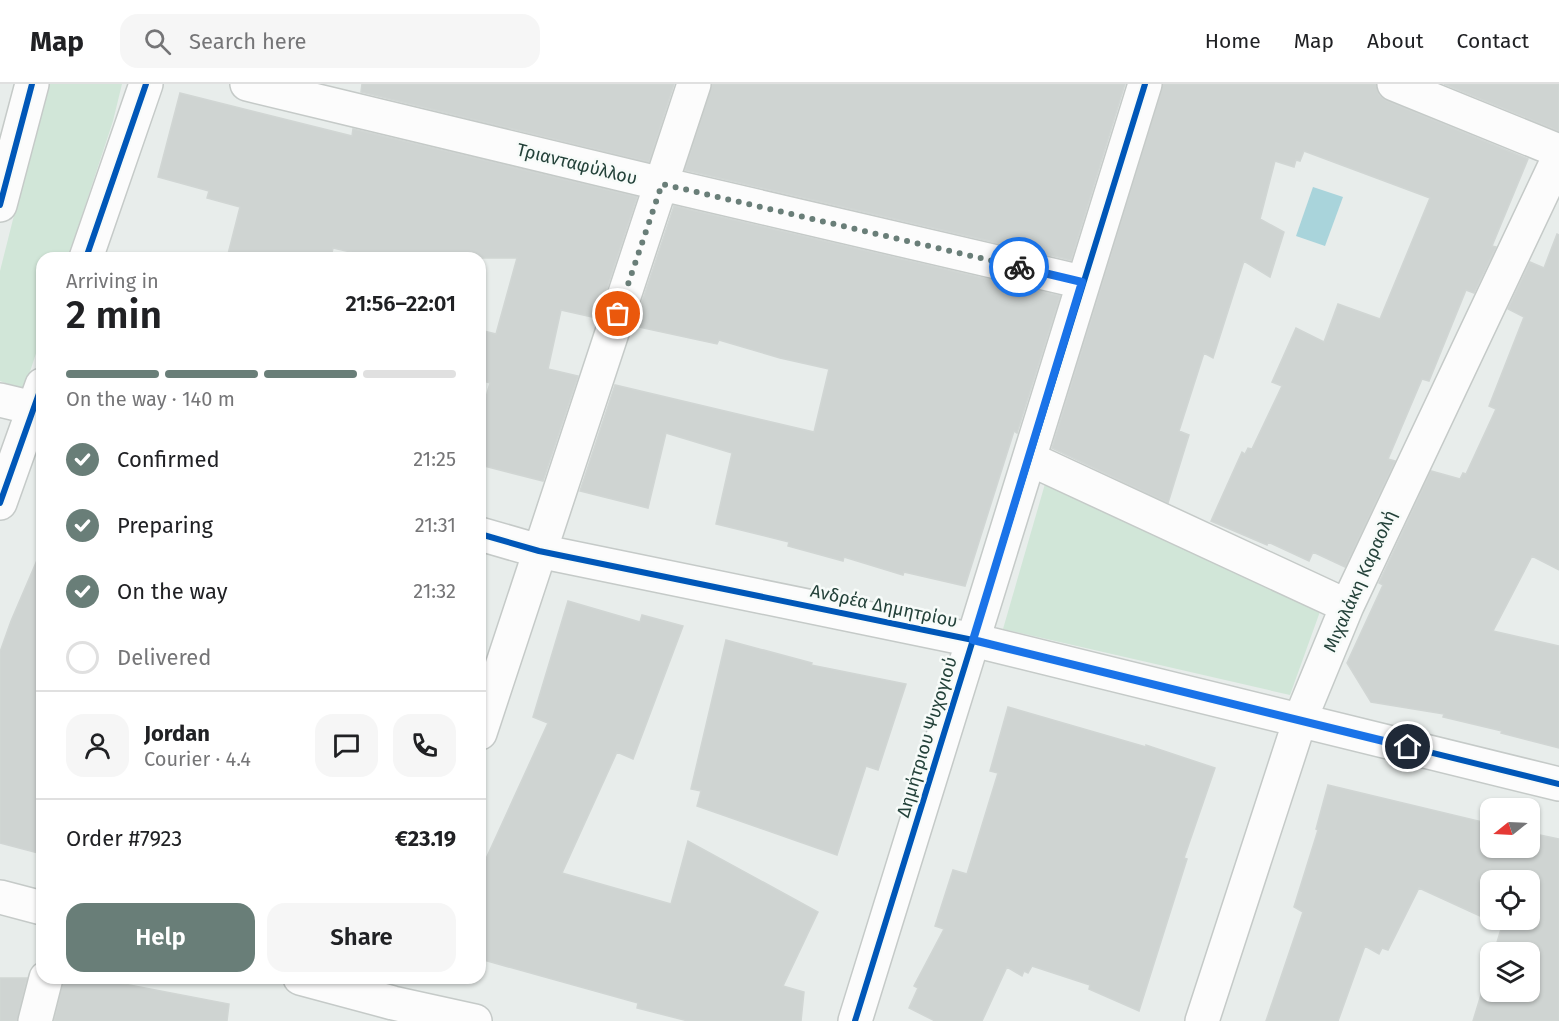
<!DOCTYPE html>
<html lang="en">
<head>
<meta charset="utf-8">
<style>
	body { margin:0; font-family:"Fira Sans",sans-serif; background:#f6f6f6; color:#202124; height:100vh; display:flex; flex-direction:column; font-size:22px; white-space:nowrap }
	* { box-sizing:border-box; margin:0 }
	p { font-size:20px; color:#757577 }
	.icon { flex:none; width:33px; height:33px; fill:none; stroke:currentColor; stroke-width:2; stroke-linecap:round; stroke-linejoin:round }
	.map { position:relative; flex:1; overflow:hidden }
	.details { position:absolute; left:36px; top:168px; width:450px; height:732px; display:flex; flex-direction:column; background:#fff; border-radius:18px; box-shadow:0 2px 4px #0004 }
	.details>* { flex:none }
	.needle { width:39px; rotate:252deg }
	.controls { position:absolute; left:1480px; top:714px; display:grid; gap:12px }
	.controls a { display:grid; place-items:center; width:60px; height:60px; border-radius:12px; background:#fff; box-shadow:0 2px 4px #0004; font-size:30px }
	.pin { position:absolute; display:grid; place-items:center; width:51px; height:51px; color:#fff; margin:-26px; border:3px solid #fff; border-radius:50%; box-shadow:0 2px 6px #0007 }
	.courier { position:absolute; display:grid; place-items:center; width:60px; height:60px; margin:-30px; border:4px solid #1a73e8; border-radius:50%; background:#fff; color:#222; box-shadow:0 2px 8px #0007 }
	.head em { font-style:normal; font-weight:600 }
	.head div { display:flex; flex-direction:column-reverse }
	.head { display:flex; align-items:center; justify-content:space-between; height:102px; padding:0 30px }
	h1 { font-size:39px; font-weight:600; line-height:45px }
	.bar { display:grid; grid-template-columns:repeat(4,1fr); gap:9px 6px; align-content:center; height:72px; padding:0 30px }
	.bar i { height:8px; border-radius:4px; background:#e0e0e0 }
	.bar .active { background:#697e78 }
	.bar p { grid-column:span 4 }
	.line { display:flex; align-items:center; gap:15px; padding:0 30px; border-top:2px solid #e0e0e0 }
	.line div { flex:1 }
	.round { display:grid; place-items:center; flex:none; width:63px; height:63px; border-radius:18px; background:#f6f6f6 }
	ol { padding:0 30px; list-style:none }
	li { display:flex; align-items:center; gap:18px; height:66px }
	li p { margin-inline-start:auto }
	li .icon { padding:6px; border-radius:50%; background:#697e78; color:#fff; stroke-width:4 }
	li:last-child { color:#757577 }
	li i { width:33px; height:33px; border:3px solid #e0e0e0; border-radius:50% }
	.action { display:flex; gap:12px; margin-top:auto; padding:12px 30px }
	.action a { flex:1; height:69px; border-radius:18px; background:#697e78; color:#fff; font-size:24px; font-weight:600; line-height:69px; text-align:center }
	.action a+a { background:#f6f6f6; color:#202124 }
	header { display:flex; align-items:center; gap:36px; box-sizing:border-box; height:84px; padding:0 30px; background:#fff; border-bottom:2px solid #e0e0e0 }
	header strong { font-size:28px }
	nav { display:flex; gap:33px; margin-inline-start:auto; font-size:21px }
	.search { width:420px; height:54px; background:#f6f6f6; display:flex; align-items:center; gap:15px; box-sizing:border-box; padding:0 21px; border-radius:18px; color:#757577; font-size:22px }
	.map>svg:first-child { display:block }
	.green { fill:#d1e6d8 }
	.water { fill:#a9d4db }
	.building { fill:#cfd4d2; stroke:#d1d6d4; stroke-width:1.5; fill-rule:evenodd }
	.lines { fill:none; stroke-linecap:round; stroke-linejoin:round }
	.minor-casing { stroke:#c5cac8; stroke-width:36 }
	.minor { stroke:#fcfcfc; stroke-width:33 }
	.cycleway-casing { stroke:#f7fbf9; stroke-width:10 }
	.cycleway { stroke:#0057b8; stroke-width:6 }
	.done { stroke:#697e78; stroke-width:6; stroke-dasharray:0 10.8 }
	.route { stroke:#1a73e8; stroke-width:8 }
	.labels { text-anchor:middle; stroke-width:5; stroke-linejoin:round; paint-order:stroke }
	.street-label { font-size:18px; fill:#24423a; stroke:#f7fbf9 }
</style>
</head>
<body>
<header>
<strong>Map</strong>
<div class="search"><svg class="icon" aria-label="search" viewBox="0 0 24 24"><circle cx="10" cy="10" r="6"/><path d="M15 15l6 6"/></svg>Search here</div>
<nav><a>Home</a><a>Map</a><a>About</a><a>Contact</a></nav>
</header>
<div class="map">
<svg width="1559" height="937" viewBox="0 0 1559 937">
	<rect width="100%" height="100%" fill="#e8edeb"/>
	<!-- green -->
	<path class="green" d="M 47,0 L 122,0 L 113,37 L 68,174 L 42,174 L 42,251 L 24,306 L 0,297 L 0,187 Z
		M 1047,393 L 1322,522 L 1290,611 L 1003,545 Z"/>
	<!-- water -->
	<path class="water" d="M 1313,103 L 1343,113 L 1325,162 L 1296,152 Z"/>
	<!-- building -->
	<path class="building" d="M 362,0 L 674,0 L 649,78 L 361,8 Z
		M 712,0 L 1125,0 L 1071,176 L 685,86 Z
		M 1163,0 L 1376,0 L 1379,11 L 1387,17 L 1528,75 L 1492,162 L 1496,163 L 1474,209 L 1466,206 L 1429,297 L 1422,295 L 1388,375 L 1395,377 L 1345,483 L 1313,468 L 1309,477 L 1268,458 L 1267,461 L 1211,437 L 1242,368 L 1245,370 L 1248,364 L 1252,365 L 1282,302 L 1272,298 L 1296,244 L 1324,258 L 1338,220 L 1380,235 L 1430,114 L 1304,67 L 1300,77 L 1296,76 L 1294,83 L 1275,77 L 1260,135 L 1284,148 L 1270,193 L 1244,177 L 1213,274 L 1204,269 L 1179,347 L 1189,351 L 1168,419 L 1052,364 Z
		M 1444,0 L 1559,0 L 1559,47 Z
		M 180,9 L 352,52 L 353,45 L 637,113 L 597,234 L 561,226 L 548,285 L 578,292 L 543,397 L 480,381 L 480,334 L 490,299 L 480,296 L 480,246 L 496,250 L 517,174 L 377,174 L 333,164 L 331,174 L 227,174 L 240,123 L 207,114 L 209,107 L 158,93 Z
		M 674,122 L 1060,212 L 1017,349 L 1014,347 L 965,502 L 904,488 L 903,491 L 844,473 L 843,477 L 788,462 L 789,458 L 716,440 L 732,369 L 666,349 L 648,424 L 580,407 L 615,301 L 814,348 L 829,285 L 780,274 L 719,256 L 717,260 L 634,242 Z
		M 1557,150 L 1559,151 L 1559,486 L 1532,472 L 1493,547 L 1559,562 L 1559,664 L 1501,649 L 1502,647 L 1443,633 L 1444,630 L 1371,618 L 1347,579 L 1383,501 L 1379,499 L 1431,387 L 1460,395 L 1463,389 L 1466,390 L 1496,325 L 1489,322 L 1524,233 L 1508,225 L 1530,178 L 1544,184 Z
		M 41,467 L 42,467 L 42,770 L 0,759 L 0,568 L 11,537 Z
		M 568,517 L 640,538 L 642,531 L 683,542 L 633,675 L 617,668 L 562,789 L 671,820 L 688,757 L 818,828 L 783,902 L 804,908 L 801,937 L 688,937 L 637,924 L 638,919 L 480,875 L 480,794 L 485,777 L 548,639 L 533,633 Z
		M 726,556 L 812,579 L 811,581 L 906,600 L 878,686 L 866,682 L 837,771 L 697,722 L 701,707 L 691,705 Z
		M 1008,623 L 1146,663 L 1146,661 L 1215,684 L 1184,774 L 1187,775 L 1139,927 L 1089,905 L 1090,901 L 1032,882 L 1028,889 L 1024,887 L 1022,892 L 1007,883 L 982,937 L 935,937 L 909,924 L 918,904 L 914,902 L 944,845 L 935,842 L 953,786 L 967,790 L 998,689 L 990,687 Z
		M 1328,701 L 1491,740 L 1491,764 L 1530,764 L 1530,749 L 1559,755 L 1559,937 L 1473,937 L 1491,878 L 1491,908 L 1530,908 L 1530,868 L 1494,868 L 1502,842 L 1419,804 L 1388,866 L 1382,864 L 1379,870 L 1365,862 L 1338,937 L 1266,937 L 1303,828 L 1294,823 L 1318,746 L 1316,745 ZM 1491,796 L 1530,796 L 1530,836 L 1491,836 Z
		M 0,894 L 27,894 L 17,937 L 0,937 Z
		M 64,894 L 93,894 L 229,920 L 227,937 L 54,937 Z"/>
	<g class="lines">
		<!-- minor casing -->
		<g class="minor-casing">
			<path id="minor" d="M 247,0 L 662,100 L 1082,198
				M 1394,0 L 1559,67
				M 0,121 L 32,0
				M 86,174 L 146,0
				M 0,316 L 42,326
				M 1030,375 L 1347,522
				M 0,419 L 42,301
				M 480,450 L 539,467 L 973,556 L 1559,700
				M 480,649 L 694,0
				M 0,813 L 42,824
				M 300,894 L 393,919 L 475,937
				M 35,937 L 46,894
				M 855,937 L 1145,0
				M 1202,937 L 1300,636 L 1347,522 L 1559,73"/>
		</g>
		<!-- minor -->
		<use href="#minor" class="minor"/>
		<!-- cycleway casing -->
		<g class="cycleway-casing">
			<path id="cycleway" d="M 0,121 L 32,0
				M 86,174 L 146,0
				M 0,419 L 42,301
				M 480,450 L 539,467 L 973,556 L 1559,700
				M 855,937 L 1145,0"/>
		</g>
		<!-- cycleway -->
		<use href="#cycleway" class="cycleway"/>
	</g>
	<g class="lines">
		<!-- done -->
		<path class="done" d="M 618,230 L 662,100 L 1019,183"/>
		<!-- route -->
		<path class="route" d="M 1019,183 L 1082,198 L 973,556 L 1408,663"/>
	</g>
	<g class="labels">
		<!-- street labels -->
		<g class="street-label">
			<text transform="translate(577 80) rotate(14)" y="6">Τριανταφύλλου</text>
			<text transform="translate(1360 497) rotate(-66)" y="6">Μιχαλάκη Καραολή</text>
			<text transform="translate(884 522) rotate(12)" y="6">Ανδρέα Δημητρίου</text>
			<text transform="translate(927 653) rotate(-73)" y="6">Δημήτριου Ψυχογιού</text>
		</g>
	</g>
</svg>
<div class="controls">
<a><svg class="needle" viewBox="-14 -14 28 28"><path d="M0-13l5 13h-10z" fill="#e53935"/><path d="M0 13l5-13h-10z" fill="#757577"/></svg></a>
<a><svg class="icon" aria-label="locate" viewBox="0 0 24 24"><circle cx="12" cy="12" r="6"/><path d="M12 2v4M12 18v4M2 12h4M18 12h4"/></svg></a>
<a><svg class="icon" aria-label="layers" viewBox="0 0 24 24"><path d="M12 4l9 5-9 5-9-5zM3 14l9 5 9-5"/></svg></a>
</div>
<div class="pin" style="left:618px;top:230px;background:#ea580c"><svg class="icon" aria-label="bag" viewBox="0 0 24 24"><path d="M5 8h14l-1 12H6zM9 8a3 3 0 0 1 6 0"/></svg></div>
<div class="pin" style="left:1408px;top:663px;background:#1f2937"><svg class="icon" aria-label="home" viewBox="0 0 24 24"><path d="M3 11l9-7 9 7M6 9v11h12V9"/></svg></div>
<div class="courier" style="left:1019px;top:183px"><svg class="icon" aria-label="bike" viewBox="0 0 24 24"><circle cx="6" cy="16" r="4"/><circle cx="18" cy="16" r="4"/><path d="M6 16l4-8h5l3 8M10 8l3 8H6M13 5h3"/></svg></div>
<section class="details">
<div class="head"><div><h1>2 min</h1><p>Arriving in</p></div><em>21:56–22:01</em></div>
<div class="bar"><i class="active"></i><i class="active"></i><i class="active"></i><i></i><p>On the way · 140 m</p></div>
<ol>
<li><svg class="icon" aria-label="check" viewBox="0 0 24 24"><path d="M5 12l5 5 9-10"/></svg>Confirmed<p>21:25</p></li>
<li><svg class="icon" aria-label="check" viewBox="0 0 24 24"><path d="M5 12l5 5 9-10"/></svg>Preparing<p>21:31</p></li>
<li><svg class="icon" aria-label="check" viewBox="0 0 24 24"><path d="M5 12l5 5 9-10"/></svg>On the way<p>21:32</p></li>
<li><i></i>Delivered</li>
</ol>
<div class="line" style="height:108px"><a class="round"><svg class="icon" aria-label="person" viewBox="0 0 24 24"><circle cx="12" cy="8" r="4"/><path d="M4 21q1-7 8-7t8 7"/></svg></a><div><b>Jordan</b><p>Courier · 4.4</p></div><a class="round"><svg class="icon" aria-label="chat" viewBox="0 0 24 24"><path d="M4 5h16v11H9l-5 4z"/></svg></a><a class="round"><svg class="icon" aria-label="phone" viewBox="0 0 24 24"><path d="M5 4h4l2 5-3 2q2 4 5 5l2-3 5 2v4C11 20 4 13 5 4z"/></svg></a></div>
<div class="line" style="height:78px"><div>Order #7923</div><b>€23.19</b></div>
<div class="action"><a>Help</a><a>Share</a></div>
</section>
</div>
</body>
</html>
